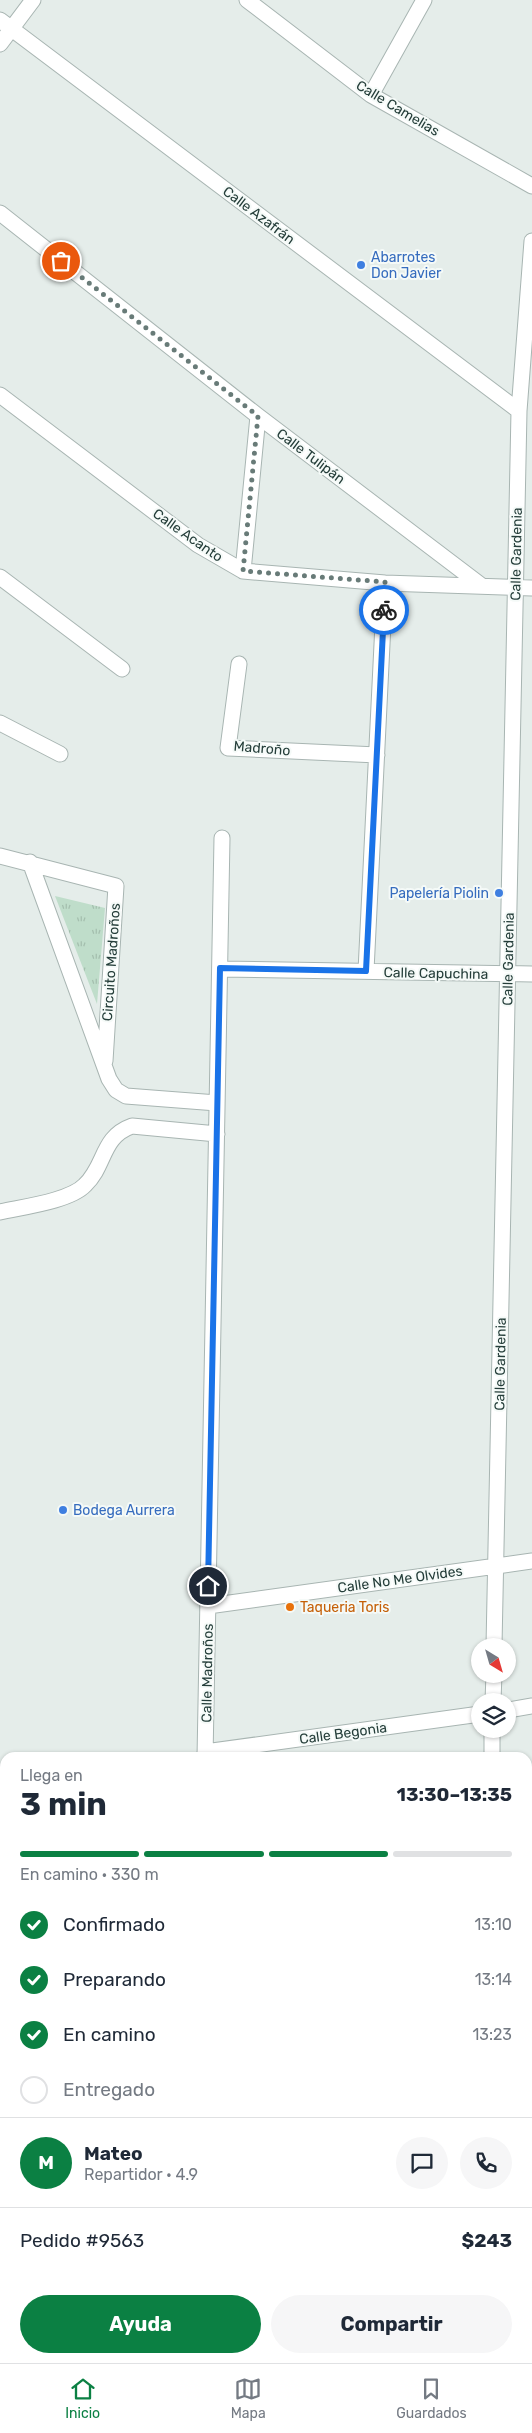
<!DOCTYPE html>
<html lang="es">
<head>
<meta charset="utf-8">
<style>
	body { margin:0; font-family:Rubik,sans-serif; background:#f6f6f7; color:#1f2937; height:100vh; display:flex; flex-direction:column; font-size:19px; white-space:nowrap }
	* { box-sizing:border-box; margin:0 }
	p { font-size:16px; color:#747a83 }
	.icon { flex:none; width:28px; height:28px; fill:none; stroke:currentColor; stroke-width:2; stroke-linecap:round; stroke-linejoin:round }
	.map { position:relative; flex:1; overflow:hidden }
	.drawer { position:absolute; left:0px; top:1752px; width:532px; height:611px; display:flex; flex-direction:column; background:#fff; border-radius:15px 15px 0 0; box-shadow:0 1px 4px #0004 }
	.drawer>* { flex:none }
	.needle { width:32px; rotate:143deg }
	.fabs { position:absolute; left:471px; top:1638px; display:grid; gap:10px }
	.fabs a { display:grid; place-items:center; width:45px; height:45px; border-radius:50%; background:#fff; box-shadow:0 1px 4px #0004; font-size:25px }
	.pin { position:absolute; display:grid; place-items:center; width:42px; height:42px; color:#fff; margin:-21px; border:2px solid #fff; border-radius:50%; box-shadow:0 1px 5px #0007 }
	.courier { position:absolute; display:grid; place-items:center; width:50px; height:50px; margin:-25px; border:4px solid #1a73e8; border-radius:50%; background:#fff; color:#222; box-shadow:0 1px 6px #0007 }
	.head em { font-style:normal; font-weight:700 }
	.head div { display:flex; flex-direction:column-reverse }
	.head { display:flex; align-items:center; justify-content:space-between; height:85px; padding:0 20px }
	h1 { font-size:32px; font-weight:700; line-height:38px }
	.bar { display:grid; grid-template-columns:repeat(4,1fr); gap:8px 5px; align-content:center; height:60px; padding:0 20px }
	.bar i { height:6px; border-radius:4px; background:#e0e1e3 }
	.bar .active { background:#0b8043 }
	.bar p { grid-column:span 4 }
	.line { display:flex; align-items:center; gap:12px; padding:0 20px; border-top:1px solid #e0e1e3 }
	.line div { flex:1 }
	.round { display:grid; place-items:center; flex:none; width:52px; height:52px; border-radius:26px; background:#f6f6f7 }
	ol { padding:0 20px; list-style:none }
	li { display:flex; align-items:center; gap:15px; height:55px }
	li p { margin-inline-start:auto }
	li .icon { padding:5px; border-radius:50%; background:#0b8043; color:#fff; stroke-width:4 }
	li:last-child { color:#747a83 }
	li i { width:28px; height:28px; border:2px solid #e0e1e3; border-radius:50% }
	.cta { display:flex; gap:10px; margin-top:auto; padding:10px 20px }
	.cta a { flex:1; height:58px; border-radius:30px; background:#0b8043; color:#fff; font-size:20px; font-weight:700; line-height:58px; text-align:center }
	.cta a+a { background:#f6f6f7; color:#1f2937 }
	.tabs { display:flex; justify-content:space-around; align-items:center; height:70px; border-top:1px solid #e0e1e3; background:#fff; font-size:14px; color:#747a83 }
	.tabs a { display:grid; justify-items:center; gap:2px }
	.tabs .active { color:#0b8043 }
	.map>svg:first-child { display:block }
	.grass { fill:url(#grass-tufts) }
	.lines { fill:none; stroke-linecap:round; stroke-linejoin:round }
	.minor-casing { stroke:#a8b5b2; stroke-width:17 }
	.major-casing { stroke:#c2c9c8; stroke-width:17 }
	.minor { stroke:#fff; stroke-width:15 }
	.major { stroke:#6ca098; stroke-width:15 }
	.done { stroke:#687b78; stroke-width:5; stroke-dasharray:0 9 }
	.route { stroke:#1a73e8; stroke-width:6 }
	.shop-dot { fill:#3f7fe0; stroke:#f5faf8; stroke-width:2 }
	.food-dot { fill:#e8710a; stroke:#f5faf8; stroke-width:2 }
	.labels { text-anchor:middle; stroke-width:4; stroke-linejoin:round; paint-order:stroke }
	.street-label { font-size:14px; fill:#253e3a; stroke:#f5faf8 }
	.shop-label { font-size:14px; fill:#366cbe; stroke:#f5faf8; text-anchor:start }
	.food-label { font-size:14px; fill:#c56008; stroke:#f5faf8; text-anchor:start }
</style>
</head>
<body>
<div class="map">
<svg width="532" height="2363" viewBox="0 0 532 2363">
	<defs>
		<pattern id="grass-tufts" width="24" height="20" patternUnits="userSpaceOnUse" patternTransform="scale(1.25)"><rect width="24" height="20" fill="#bfddca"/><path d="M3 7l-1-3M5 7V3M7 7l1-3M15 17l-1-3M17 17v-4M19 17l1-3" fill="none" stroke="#a4bfae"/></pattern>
	</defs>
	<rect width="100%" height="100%" fill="#e5edea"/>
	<!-- grass -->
	<path class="grass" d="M 55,896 L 105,908 L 97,1004 Z"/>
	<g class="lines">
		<!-- minor casing -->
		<g class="minor-casing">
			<path id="minor" d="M 247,0 L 371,95 L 532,186
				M 0,20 L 519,411
				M 0,44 L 33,0
				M 371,95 L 424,0
				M 0,213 L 258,416 L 482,586
				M 0,395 L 198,545 L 243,571 L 385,583 L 532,588
				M 243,571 L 258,416
				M 0,577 L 122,669
				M 239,664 L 228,748 L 377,755
				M 0,723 L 60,754
				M 0,856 L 116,886 L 105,1061
				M 30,862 L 109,1079 L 116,1090 L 126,1096 L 217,1103
				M 220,969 L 532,974
				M 366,971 L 385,583
				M 0,1212 C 22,1207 70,1201 85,1185 C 106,1165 101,1137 132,1126 L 217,1134
				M 208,1606 L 532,1561
				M 494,1646 L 519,411 L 532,241
				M 493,1701 L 494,1674
				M 508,1710 L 532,1706
				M 205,1752 L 480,1714
				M 205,1758 L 222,838
				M 492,1758 L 492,1729
				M 68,2363 L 68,2359
				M 196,2363 L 196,2359
				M 335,2363 L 335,2359
				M 480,2363 L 480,2359"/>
		</g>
		<!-- major casing -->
		<g class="major-casing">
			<path id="major" d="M 528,1855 L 532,1854
				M 528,1928 L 532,1927
				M 0,1933 L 5,1932
				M 0,1991 L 5,1991"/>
		</g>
		<!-- minor -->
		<use href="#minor" class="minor"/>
		<!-- major -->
		<use href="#major" class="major"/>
	</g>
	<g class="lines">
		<!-- done -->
		<path class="done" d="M 61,261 L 258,416 L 243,571 L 385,582 L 384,610"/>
		<!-- route -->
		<path class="route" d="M 208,1586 L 220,968 L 366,971 L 384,610"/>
	</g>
	<!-- markers -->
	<g class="shop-dot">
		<circle cx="361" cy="265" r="5"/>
		<circle cx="499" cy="893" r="5"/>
		<circle cx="63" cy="1510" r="5"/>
	</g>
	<circle class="food-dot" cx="290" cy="1607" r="5"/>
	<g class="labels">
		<!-- street labels -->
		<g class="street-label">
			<text transform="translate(398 108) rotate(31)" y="5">Calle Camelias</text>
			<text transform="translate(259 215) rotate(37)" y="5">Calle Azafrán</text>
			<text transform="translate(311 456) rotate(37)" y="5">Calle Tulipán</text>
			<text transform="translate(188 535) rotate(35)" y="5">Calle Acanto</text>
			<text transform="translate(516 554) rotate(-89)" y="5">Calle Gardenia</text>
			<text transform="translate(262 748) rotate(5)" y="5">Madroño</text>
			<text transform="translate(508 959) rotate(-89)" y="5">Calle Gardenia</text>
			<text transform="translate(111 962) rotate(-86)" y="5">Circuito Madroños</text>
			<text transform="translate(436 973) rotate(1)" y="5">Calle Capuchina</text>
			<text transform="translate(500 1364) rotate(-89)" y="5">Calle Gardenia</text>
			<text transform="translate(400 1579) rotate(-8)" y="5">Calle No Me Olvides</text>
			<text transform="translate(207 1673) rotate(-89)" y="5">Calle Madroños</text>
			<text transform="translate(343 1733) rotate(-8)" y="5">Calle Begonia</text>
		</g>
		<!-- shop labels -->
		<g class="shop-label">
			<text x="371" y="262">Abarrotes<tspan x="371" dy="16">Don Javier</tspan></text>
			<text x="489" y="898" text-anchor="end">Papelería Piolin</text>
			<text x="73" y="1515">Bodega Aurrera</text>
		</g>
		<!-- food labels -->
		<g class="food-label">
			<text x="300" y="1612">Taqueria Toris</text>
		</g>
	</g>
</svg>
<div class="fabs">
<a><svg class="needle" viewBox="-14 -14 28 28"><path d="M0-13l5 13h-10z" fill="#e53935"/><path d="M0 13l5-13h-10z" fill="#747a83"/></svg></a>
<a><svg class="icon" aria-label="layers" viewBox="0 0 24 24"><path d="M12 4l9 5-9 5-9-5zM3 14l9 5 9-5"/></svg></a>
</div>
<div class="pin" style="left:61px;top:261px;background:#ea580c"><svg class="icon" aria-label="bag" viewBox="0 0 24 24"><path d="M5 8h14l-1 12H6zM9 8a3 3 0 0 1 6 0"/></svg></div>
<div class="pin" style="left:208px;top:1586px;background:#1f2937"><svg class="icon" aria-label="home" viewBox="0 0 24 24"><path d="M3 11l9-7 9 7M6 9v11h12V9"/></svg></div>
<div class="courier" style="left:384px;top:610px"><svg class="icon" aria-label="bike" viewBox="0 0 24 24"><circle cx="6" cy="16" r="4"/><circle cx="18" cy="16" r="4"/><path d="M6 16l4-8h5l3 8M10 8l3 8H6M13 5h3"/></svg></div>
<section class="drawer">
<div class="head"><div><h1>3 min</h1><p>Llega en</p></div><em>13:30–13:35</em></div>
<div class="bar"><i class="active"></i><i class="active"></i><i class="active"></i><i></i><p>En camino · 330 m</p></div>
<ol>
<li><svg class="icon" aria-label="check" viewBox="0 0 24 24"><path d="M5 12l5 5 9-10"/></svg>Confirmado<p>13:10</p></li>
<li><svg class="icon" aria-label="check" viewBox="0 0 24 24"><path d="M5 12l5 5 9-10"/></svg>Preparando<p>13:14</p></li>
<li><svg class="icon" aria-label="check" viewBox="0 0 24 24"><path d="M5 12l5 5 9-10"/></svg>En camino<p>13:23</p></li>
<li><i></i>Entregado</li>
</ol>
<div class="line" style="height:90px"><b class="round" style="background:#0b8043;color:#fff">M</b><div><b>Mateo</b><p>Repartidor · 4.9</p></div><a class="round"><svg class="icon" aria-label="chat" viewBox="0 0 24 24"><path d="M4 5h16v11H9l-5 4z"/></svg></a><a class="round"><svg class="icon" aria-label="phone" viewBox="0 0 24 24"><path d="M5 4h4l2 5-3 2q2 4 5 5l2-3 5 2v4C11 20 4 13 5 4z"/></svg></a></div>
<div class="line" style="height:65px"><div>Pedido #9563</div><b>$243</b></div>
<div class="cta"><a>Ayuda</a><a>Compartir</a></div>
</section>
</div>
<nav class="tabs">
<a class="active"><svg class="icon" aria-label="home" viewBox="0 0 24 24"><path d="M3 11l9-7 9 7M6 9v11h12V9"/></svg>Inicio</a>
<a><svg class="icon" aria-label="map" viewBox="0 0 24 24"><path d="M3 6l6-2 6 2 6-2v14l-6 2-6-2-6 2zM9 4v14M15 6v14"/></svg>Mapa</a>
<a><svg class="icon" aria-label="saved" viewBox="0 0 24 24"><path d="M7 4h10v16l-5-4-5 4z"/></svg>Guardados</a>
</nav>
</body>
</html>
